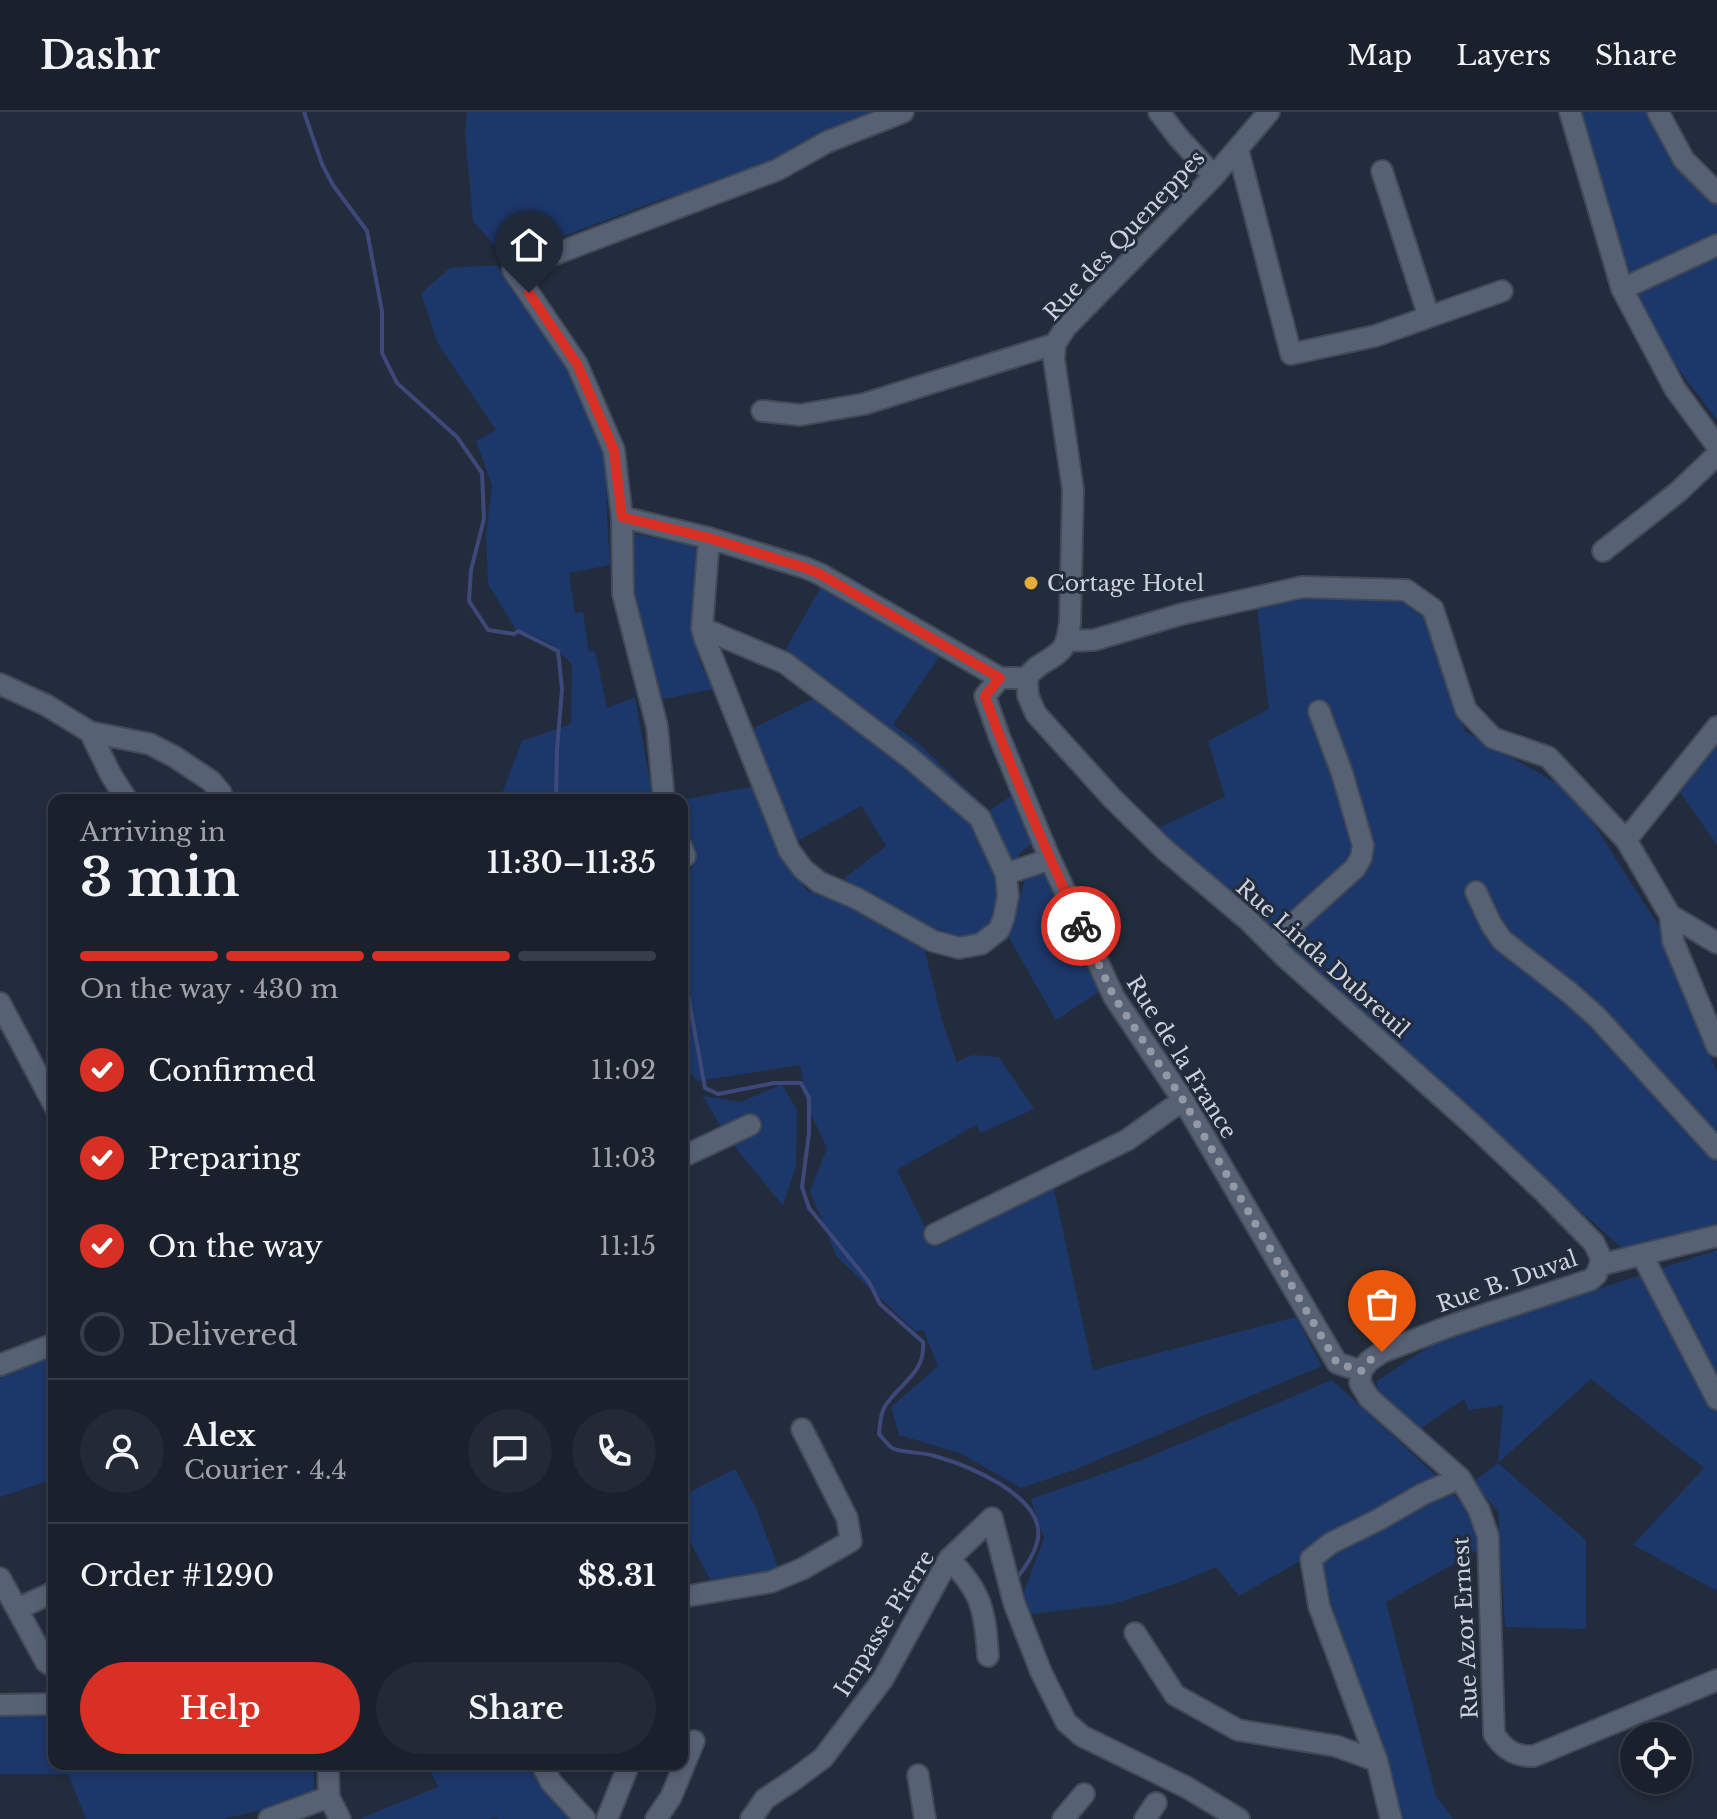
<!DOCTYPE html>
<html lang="en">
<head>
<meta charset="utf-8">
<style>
	body { margin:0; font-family:"Libre Baskerville",serif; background:#232935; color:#f1f3f6; height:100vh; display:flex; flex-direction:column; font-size:30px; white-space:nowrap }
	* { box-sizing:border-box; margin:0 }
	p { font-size:26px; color:#9fa3aa }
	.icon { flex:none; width:44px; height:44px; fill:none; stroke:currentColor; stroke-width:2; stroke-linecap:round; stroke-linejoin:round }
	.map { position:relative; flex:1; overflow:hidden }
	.panel { position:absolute; left:48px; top:682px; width:640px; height:976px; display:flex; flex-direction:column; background:#1a212d; border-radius:16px; box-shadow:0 4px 12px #0003,0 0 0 2px #383e49 }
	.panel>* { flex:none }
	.fabs { position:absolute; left:1620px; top:1610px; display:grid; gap:16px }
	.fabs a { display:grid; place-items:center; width:72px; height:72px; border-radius:50%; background:#1a212d; box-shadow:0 4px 12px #0003,0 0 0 2px #383e49; font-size:40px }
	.pin { position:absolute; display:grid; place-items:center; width:68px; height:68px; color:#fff; margin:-82px -34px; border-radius:50% 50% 50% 0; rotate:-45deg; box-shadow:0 0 8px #0007 }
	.pin .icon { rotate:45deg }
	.courier { position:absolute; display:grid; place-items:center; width:80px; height:80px; margin:-40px; border:6px solid #d93025; border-radius:50%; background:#fff; color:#222; box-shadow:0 2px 10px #0007 }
	.head em { font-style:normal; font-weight:600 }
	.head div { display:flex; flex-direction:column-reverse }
	.head { display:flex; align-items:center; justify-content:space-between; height:136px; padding:0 32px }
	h1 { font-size:52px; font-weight:600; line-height:60px }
	.bar { display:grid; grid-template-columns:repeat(4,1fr); gap:12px 8px; align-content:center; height:96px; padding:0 32px }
	.bar i { height:10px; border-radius:6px; background:#383e49 }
	.bar .selected { background:#d93025 }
	.bar p { grid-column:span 4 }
	.line { display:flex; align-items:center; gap:20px; padding:0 32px; border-top:2px solid #383e49 }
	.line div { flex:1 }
	.round { display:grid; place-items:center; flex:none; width:84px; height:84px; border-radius:42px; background:#232935 }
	ol { padding:0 32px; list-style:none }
	li { display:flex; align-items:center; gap:24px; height:88px }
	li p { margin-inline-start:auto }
	li .icon { padding:8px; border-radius:50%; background:#d93025; color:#fff; stroke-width:4 }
	li:last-child { color:#9fa3aa }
	li i { width:44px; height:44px; border:4px solid #383e49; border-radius:50% }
	.button { display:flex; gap:16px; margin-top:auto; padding:16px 32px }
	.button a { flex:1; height:92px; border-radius:48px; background:#d93025; color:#fff; font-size:32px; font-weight:600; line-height:92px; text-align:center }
	.button a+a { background:#232935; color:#f1f3f6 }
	header { display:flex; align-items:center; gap:48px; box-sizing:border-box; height:112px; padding:0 40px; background:#1a212d; border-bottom:2px solid #383e49 }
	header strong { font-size:38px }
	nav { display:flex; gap:44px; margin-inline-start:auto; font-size:28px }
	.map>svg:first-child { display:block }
	.grass { fill:#1c3769 }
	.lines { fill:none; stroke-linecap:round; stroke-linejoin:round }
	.stream { stroke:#3e487a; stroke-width:4 }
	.minor-casing { stroke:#424957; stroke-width:24 }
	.minor { stroke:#576174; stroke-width:20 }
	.done { stroke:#9299a5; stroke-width:8; stroke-dasharray:0 14.4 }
	.route { stroke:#d93025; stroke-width:10 }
	.poi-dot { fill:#e5ad36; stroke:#232c3c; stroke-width:3 }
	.labels { text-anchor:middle; stroke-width:6; stroke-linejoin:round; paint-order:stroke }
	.street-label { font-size:22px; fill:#cdd3dd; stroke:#232c3c }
	.poi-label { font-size:22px; fill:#cdd3dd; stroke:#232c3c; text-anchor:start }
</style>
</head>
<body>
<header>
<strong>Dashr</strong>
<nav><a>Map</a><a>Layers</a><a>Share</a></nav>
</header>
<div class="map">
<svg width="1717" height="1707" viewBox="0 0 1717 1707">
	<rect width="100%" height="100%" fill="#232c3c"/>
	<!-- grass -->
	<path class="grass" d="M 467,0 L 874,0 L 756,57 L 654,90 L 506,146 L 473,109 L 465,21 Z
		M 1579,0 L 1652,0 L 1677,53 L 1717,93 L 1717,125 L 1630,162 Z
		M 1717,140 L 1717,308 L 1664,238 L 1636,178 Z
		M 496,153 L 562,239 L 606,338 L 607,403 L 610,453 L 569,461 L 575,501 L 583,500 L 589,540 L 595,539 L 607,596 L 635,585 L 652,681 L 655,688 L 500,687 L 522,629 L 571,612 L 572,552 L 551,532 L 515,516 L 488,472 L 486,424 L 492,373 L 476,329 L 496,318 L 437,230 L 421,181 L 450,156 Z
		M 626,420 L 704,436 L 695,508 L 699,548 L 713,577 L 659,588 L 633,496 Z
		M 823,471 L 869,503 L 941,542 L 893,613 L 918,631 L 989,699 L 1014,682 L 1036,728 L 1020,741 L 1012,761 L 1000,818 L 981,832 L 928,814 L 841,769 L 886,734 L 862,694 L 795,730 L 750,618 L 837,575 L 783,542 Z
		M 1301,483 L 1404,488 L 1430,507 L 1465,619 L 1574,681 L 1660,816 L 1717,961 L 1717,1123 L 1635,1148 L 1378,917 L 1158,716 L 1225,685 L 1208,629 L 1269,597 L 1257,496 Z
		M 1717,629 L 1717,733 L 1680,680 Z
		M 755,674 L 770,722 L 807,779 L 870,794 L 923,831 L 943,912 L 957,950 L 973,943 L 999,945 L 1034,997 L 981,1021 L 976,1013 L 897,1058 L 927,1119 L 939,1134 L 1053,1073 L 1093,1258 L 1296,1205 L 1322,1254 L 1074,1358 L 1021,1376 L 960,1341 L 899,1323 L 891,1295 L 938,1254 L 923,1218 L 915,1219 L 837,1145 L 810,1079 L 827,1036 L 808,996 L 800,953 L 698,969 L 682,952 L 682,746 L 691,758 L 697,743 L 682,708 L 682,688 Z
		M 1046,758 L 1103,877 L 1056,908 L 1009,826 L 1025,766 Z
		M 782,972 L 797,998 L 796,1053 L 783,1094 L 727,1025 L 703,984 L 741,990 Z
		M 1717,1138 L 1717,1479 L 1633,1433 L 1704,1356 L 1591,1267 L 1498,1351 L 1586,1428 L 1586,1517 L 1505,1515 L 1498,1400 L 1473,1370 L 1498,1351 L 1503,1293 L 1469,1298 L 1464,1287 L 1420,1317 L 1377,1279 L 1377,1269 L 1436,1230 Z
		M 54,1244 L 54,1327 L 48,1330 L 54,1345 L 54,1367 L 0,1385 L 0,1265 Z
		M 1332,1268 L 1441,1368 L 1239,1484 L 1216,1455 L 1186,1468 L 1113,1492 L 1015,1504 L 1044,1426 L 1031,1387 L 1139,1349 Z
		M 735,1357 L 756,1396 L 780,1460 L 713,1473 L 682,1415 L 682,1384 Z
		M 1452,1381 L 1473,1403 L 1478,1438 L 1386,1490 L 1436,1684 L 1453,1707 L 1396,1707 L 1321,1456 L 1329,1438 Z
		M 0,1603 L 54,1604 L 54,1652 L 314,1652 L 314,1686 L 223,1707 L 86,1707 L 68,1662 L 0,1662 Z
		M 427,1652 L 537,1652 L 578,1707 L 499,1707 L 497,1705 L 488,1707 L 359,1707 L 438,1675 Z"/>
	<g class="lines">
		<!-- stream -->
		<path class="stream" d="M 304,0 L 322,52 L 333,73 L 367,119 L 382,199 L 382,241 L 397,271 L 457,325 L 482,361 L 484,407 L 471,458 L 469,489 L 488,518 L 514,522 L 518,519 L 558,539 L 562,577 L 557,638 L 556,688
			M 682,850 L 705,976 L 718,982 L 774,971 L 801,971 L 809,986 L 809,1021 L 802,1075 L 809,1096 L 869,1170 L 880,1192 L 923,1230 C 926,1262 898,1272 884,1296 C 880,1303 880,1314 879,1322 C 883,1326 888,1333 892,1336 C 902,1341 923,1340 935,1344 C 966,1353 1044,1383 1038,1426 C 1035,1443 1024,1456 1015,1469"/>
		<!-- minor casing -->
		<g class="minor-casing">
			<path id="minor" d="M 1159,0 L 1178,25 L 1214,64
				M 1570,0 L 1622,177 L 1675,277 L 1717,334
				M 1658,0 L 1684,48 L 1717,81
				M 1238,38 L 1291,242 L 1375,224 L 1502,179
				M 1382,59 L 1429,205
				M 1622,177 L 1717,133
				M 762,299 L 800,303 L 864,292 L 1055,232 L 1066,215 L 1214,64 L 1269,0
				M 622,405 L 709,426 L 806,456 L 820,462 L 1000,566
				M 1603,439 L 1678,380 L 1717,343
				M 702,516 L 785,551 L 909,645 L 980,706 L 1006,762 L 1008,784 L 1004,805 L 999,818 L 981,832 L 959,836 L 933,829 L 856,786 L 819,770 L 803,757 L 789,738 L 705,527 L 702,516 L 709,426
				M 1067,529 L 1094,528 L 1182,502 L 1302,475 L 1406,478 L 1433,497 L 1466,598 L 1493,626 L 1548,645 L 1626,728 L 1670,803 L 1717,831
				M 1027,566 L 1000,566 L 985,584 L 999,624 L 1050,747 L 1114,885 L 1183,988 L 1337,1251 L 1361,1259
				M 1027,566 L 1028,584 L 1036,602 L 1113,687 L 1164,737 L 1248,808 L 1285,845 L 1471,1011 L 1545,1081 L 1594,1131 L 1601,1146 L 1600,1153
				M 1027,566 C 1036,551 1052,549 1062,537 C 1068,530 1068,519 1070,511 L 1073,378 L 1054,247 L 1055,232
				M 0,572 L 46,593 L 90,620 L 150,632 L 175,645 L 211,669 L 221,681 L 223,688
				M 90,620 L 111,663 L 127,688
				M 664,688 L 657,614 L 623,482 L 622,405 L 614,338 L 577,252 L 513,158 L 777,58 L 827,30 L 903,0
				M 1626,728 L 1717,615
				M 682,736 L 685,744
				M 1006,762 L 1050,747
				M 1476,780 L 1491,812 L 1502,828 L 1570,881 L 1597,905 L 1717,1037
				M 1670,803 L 1673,829 L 1717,934
				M 1272,831 L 1355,756 L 1361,746 L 1363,733 L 1342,661 L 1319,599
				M 0,891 L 54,993
				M 682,1045 L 750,1013
				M 935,1122 L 1127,1028 L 1183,988
				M 1642,1143 L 1717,1287
				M 1600,1153 L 1596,1163 L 1590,1168 L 1453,1213 L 1382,1240 L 1369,1249 L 1361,1259 L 1360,1271 L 1369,1286 L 1460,1366 L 1479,1398 L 1488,1424 L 1494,1622 C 1504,1638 1516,1645 1534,1644 L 1717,1568
				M 1600,1153 L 1717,1124
				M 0,1253 L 54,1232
				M 949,1447 C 982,1480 985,1499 988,1544
				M 0,1466 L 46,1550 L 54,1555
				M 682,1485 L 771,1470 L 802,1457 L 851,1429 L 847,1406 L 802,1317
				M 17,1497 L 54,1480
				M 1135,1521 L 1175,1583 L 1238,1618 L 1336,1634 L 1377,1649
				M 0,1593 L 54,1592
				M 328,1652 L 329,1685 L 340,1707
				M 542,1652 L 551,1670 L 585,1707
				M 918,1663 L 925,1707
				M 269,1707 L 329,1685
				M 607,1707 L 629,1652
				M 656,1707 L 671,1685 L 694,1629
				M 751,1707 L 765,1687 L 795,1667 L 823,1646 L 883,1567 L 949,1447 L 992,1406 L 1014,1491 L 1041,1560 L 1066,1610 L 1082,1624 L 1188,1676 L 1239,1707
				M 1063,1707 L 1084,1682
				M 1145,1707 L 1156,1691
				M 1391,1707 L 1377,1649 L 1319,1494 L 1311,1447 L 1331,1431 L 1378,1408 L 1423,1382 L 1460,1366"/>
		</g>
		<!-- minor -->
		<use href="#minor" class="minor"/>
	</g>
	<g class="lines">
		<!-- done -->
		<path class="done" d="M 1081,814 L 1114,885 L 1183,988 L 1337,1251 L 1361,1259 L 1369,1249 L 1382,1240"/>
		<!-- route -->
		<path class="route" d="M 529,181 L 577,252 L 614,338 L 622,405 L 709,426 L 806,456 L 820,462 L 1000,566 L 985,584 C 1013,663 1046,739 1081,814"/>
	</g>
	<!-- markers -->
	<circle class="poi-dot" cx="1031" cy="471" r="8"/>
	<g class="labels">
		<!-- street labels -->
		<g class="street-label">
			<text transform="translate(1124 123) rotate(-47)" y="8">Rue des Queneppes</text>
			<text transform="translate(1323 846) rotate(42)" y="8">Rue Linda Dubreuil</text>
			<text transform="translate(1182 945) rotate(58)" y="8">Rue de la France</text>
			<text transform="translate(1507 1169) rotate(-19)" y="8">Rue B. Duval</text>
			<text transform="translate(884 1511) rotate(-58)" y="8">Impasse Pierre</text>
			<text transform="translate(1465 1516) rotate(-93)" y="8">Rue Azor Ernest</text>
		</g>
		<!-- poi labels -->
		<g class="poi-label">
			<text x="1047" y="479">Cortage Hotel</text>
		</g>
	</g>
</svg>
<div class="fabs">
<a><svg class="icon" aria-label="locate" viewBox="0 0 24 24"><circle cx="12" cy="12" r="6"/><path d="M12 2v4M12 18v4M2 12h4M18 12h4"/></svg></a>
</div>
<div class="pin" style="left:1382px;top:1240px;background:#ea580c"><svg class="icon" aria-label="bag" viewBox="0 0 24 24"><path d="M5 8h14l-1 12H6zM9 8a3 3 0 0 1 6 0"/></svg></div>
<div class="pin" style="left:529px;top:181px;background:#1f2937"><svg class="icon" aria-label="home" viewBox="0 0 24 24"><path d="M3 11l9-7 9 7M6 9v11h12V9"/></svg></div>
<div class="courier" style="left:1081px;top:814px"><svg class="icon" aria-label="bike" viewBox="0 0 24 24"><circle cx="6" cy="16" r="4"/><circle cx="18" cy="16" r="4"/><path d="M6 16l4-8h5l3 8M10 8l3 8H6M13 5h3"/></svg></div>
<section class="panel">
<div class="head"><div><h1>3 min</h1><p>Arriving in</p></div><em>11:30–11:35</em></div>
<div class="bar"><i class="selected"></i><i class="selected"></i><i class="selected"></i><i></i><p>On the way · 430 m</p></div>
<ol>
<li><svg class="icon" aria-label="check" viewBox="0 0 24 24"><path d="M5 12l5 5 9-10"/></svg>Confirmed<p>11:02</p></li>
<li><svg class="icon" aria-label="check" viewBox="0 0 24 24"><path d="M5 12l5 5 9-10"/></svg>Preparing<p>11:03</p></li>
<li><svg class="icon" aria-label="check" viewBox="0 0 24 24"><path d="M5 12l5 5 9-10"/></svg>On the way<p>11:15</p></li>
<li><i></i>Delivered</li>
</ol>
<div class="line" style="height:144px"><a class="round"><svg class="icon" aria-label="person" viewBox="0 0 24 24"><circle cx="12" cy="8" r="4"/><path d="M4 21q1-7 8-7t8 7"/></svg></a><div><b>Alex</b><p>Courier · 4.4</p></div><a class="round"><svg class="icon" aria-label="chat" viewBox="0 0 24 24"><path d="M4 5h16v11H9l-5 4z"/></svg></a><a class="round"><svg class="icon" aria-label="phone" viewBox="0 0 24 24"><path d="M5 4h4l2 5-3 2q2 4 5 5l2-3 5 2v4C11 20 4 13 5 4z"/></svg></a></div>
<div class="line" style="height:104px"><div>Order #1290</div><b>$8.31</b></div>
<div class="button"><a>Help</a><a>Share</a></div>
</section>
</div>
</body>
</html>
